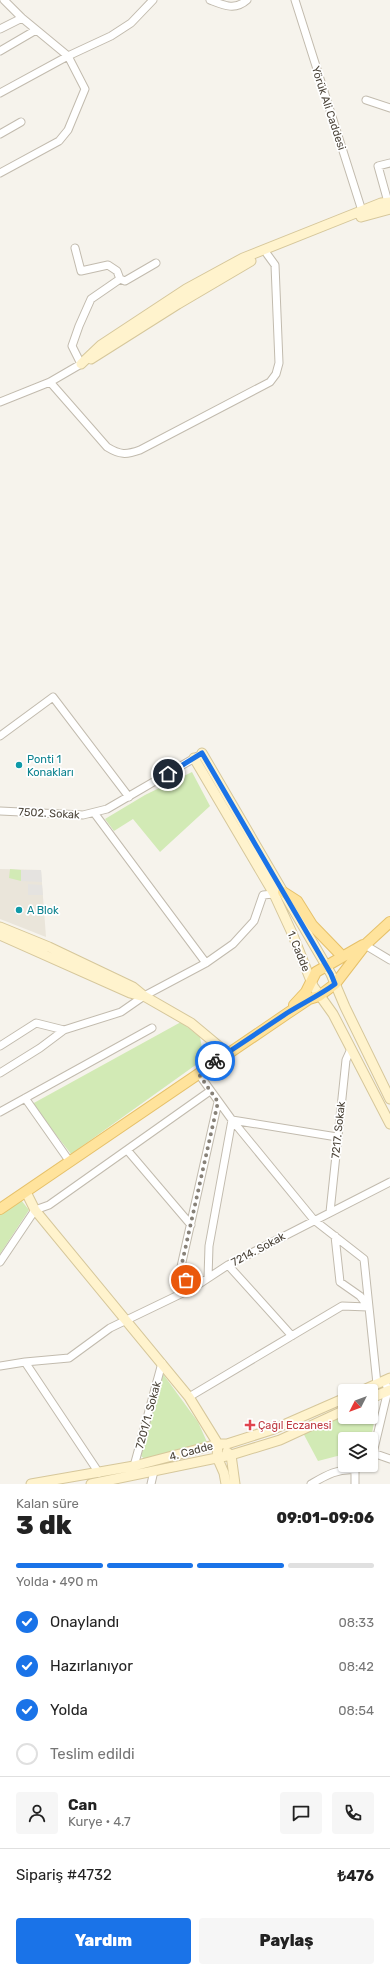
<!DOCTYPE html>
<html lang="tr">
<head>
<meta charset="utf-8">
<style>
	body { margin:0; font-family:Rubik,sans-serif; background:#f6f6f6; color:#222; height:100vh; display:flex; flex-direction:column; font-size:15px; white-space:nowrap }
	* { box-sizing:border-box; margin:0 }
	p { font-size:13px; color:#767676 }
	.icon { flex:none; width:22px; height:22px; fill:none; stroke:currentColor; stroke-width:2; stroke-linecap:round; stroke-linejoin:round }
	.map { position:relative; height:1484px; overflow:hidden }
	.drawer { display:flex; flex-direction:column; background:#fff; flex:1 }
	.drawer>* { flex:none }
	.needle { width:26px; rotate:228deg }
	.controls { position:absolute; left:338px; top:1384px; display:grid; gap:8px }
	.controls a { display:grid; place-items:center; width:40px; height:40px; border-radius:4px; background:#fff; box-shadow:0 1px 3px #0004; font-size:20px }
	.pin { position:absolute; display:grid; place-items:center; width:34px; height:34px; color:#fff; margin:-17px; border:2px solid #fff; border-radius:50%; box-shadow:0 1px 4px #0007 }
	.courier { position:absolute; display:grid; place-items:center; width:40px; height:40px; margin:-20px; border:3px solid #1a73e8; border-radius:50%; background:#fff; color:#222; box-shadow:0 1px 5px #0007 }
	.head em { font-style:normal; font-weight:800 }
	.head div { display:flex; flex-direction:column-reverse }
	.head { display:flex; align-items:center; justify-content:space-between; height:68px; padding:0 16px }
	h1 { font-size:26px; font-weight:800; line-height:30px }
	.bar { display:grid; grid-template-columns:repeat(4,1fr); gap:6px 4px; align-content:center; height:48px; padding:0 16px }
	.bar i { height:5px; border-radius:3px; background:#e0e0e0 }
	.bar .active { background:#1a73e8 }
	.bar p { grid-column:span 4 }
	.line { display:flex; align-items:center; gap:10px; padding:0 16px; border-top:1px solid #e0e0e0 }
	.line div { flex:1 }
	.round { display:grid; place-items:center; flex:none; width:42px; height:42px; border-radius:4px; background:#f6f6f6 }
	ol { padding:0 16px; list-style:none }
	li { display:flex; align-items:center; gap:12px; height:44px }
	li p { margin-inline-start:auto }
	li .icon { padding:4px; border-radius:50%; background:#1a73e8; color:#fff; stroke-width:4 }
	li:last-child { color:#767676 }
	li i { width:22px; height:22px; border:2px solid #e0e0e0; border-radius:50% }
	.action { display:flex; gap:8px; margin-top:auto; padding:8px 16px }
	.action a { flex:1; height:46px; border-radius:4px; background:#1a73e8; color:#fff; font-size:16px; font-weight:800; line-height:46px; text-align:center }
	.action a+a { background:#f6f6f6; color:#222 }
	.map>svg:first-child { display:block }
	.residential { fill:#eae5da }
	.green { fill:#d2eab5 }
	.parking { fill:#e5e3e0 }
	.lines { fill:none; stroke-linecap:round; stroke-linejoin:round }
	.street-casing { stroke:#c2bbae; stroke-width:9 }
	.secondary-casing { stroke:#d6c79b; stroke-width:11 }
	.primary-casing { stroke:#e6c16a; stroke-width:12 }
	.street { stroke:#fff; stroke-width:7 }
	.secondary { stroke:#fff3cd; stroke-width:9 }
	.primary { stroke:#ffe39c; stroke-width:10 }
	.done { stroke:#878178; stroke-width:4; stroke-dasharray:0 7.2 }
	.route { stroke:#1a73e8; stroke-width:5 }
	.culture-dot { fill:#0f9aa8; stroke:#fff; stroke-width:1.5 }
	.health-dot { fill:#e0444e; stroke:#fff; stroke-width:1.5 }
	.labels { text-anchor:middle; stroke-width:3.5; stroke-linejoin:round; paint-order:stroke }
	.street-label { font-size:11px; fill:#4b4439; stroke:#fff }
	.culture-label { font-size:11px; fill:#0d838f; stroke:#fff; text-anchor:start }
	.health-label { font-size:11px; fill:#be3a42; stroke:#fff; text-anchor:start }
</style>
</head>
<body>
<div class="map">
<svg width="390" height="1484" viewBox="0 0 390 1484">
	<rect width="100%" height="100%" fill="#f6f3ec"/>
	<!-- residential -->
	<path class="residential" d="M 0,869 L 41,870 L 46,937 L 0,919 Z"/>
	<!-- green -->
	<path class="green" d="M 192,772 L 210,806 L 160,852 L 133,819 L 114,831 L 105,819 L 145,795 Z
		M 10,869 L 21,870 L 21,881 L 9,878 Z
		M 181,1022 L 200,1037 L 204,1059 L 71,1154 L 32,1104 Z
		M 21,1200 L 29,1210 L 0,1254 L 0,1215 Z
		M 163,1374 L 198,1422 L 207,1442 L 204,1446 L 146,1460 L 141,1456 Z
		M 378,1400 L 371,1439 L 345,1439 L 345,1454 L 318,1461 L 302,1431 L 345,1414 L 345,1417 L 371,1417 L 371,1403 Z"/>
	<!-- parking -->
	<path class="parking" d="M 21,870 L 41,870 L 42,882 L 21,881 Z
		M 28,884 L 42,885 L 43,895 L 28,895 Z"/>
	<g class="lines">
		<!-- street casing -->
		<g class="street-casing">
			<path id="street" d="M 210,0 C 223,5 235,11 247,0
				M 295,0 L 363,214
				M 0,29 L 22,18
				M 0,51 L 36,30
				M 0,93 L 68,56 L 111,36 L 131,23 L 153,0
				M 366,100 L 390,108
				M 0,134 L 21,122
				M 0,173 L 59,141 L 68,130 L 85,89 L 68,56 L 22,18 L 4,0
				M 388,202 L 378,166 L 390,163
				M 120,279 L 125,281 L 156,263
				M 50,382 L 107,447 C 120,455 126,455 140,450 L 270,382 L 276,374 L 279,363 L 275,265 L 267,254
				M 0,402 L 50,382 L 81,364 L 72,346 L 79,326 L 91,299 L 120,279 L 117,271 L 108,265 L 81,271 L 75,248
				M 0,736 L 53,697 L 129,797
				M 0,811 L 83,815 L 107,809 L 198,756
				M 95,814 L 206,963
				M 365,945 L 390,960
				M 0,1046 L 36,1023 L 64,1030
				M 0,1073 L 40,1048 L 64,1030 L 121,1012 L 144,996 L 206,963 L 233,944 L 254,921 L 263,895 L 274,894
				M 198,1073 L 232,1120 L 314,1220 L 364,1259 L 377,1384
				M 25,1098 L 70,1162
				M 0,1112 L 152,1028
				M 128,1151 L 191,1225
				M 330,1212 L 346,1060 L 351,1049
				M 335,1236 L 340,1282 L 360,1296 L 367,1305
				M 0,1262 L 35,1210 L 49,1205 L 210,1091
				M 228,1265 L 292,1336
				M 208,1278 L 209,1246 L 232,1120 L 337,1137
				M 193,1288 L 180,1271 L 218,1102
				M 25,1362 L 69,1358 L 110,1328 L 193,1288 L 228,1265 L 390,1182
				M 0,1366 L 25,1362 L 99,1473
				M 385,1381 L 388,1390 L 373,1453 L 390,1459
				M 189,1397 L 342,1306 L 368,1307
				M 134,1466 L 162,1363
				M 151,1484 L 154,1471
				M 311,1484 C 325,1476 338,1468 355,1470 L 355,1484"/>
		</g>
		<!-- secondary casing -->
		<g class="secondary-casing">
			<path id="secondary" d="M 361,217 L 390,209
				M 91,359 L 178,304 L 251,261
				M 81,364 L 101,345 L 186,289 L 243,258 L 381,203 L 390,202
				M 202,753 L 331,974 L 345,1007 L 390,1099
				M 194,758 L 274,894 L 292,933 L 313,986 L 333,1014 L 390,1124
				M 0,927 L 49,947 L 133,987 L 144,996 L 191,1023 L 227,1053
				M 0,935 L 130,993 L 141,996
				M 26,1192 L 35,1210 L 189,1397 L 218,1444 L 217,1457 L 224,1473 L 226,1484
				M 361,1391 L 390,1378
				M 371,1398 L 390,1390
				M 227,1452 L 231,1455 L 235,1484
				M 31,1484 L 134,1466 L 218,1444 L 227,1444 L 274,1429 L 345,1398
				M 91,1484 L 231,1455 L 280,1440 L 345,1410"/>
		</g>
		<!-- primary casing -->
		<g class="primary-casing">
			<path id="primary" d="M 283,892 L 297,901 L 312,925 L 342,956
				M 294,1005 L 306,992 L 316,972 L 363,945
				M 0,1209 L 288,1013 L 309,999 L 319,996 L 335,984 L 365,945 L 390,922"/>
		</g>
		<!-- street -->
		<use href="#street" class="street"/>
		<!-- secondary -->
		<use href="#secondary" class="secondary"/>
		<!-- primary -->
		<use href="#primary" class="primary"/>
	</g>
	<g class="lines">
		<!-- done -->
		<path class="done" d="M 186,1280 L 180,1272 L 218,1102 L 198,1073 L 215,1061"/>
		<!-- route -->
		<path class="route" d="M 168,774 L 202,753 L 331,974 L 335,984 C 320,995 303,1003 287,1013 C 263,1029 239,1045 215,1061"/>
	</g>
	<!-- markers -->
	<g class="culture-dot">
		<circle cx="19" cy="765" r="4"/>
		<circle cx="19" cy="910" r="4"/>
	</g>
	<path class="health-dot" d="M248 1419h4v4h4v4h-4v4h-4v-4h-4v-4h4z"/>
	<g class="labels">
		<!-- street labels -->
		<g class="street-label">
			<text transform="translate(329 108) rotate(72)" y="4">Yörük Ali Caddesi</text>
			<text transform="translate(49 813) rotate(3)" y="4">7502. Sokak</text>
			<text transform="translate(299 951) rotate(68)" y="4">1. Cadde</text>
			<text transform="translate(338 1130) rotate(-84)" y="4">7217. Sokak</text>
			<text transform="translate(258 1249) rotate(-28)" y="4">7214. Sokak</text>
			<text transform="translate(148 1415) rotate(-75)" y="4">7201/1. Sokak</text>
			<text transform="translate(191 1451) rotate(-15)" y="4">4. Cadde</text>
		</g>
		<!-- culture labels -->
		<g class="culture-label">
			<text x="27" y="763">Ponti 1<tspan x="27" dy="13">Konakları</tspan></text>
			<text x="27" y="914">A Blok</text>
		</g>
		<!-- health labels -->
		<g class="health-label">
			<text x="258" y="1429">Çağıl Eczanesi</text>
		</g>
	</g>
</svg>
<div class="controls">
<a><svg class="needle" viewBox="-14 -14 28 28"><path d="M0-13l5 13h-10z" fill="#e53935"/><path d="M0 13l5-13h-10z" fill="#767676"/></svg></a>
<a><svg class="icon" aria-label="layers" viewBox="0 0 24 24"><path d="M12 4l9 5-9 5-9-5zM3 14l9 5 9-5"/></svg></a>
</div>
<div class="pin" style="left:186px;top:1280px;background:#ea580c"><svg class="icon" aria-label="bag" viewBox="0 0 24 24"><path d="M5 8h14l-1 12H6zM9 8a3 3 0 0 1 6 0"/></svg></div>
<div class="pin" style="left:168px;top:774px;background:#1f2937"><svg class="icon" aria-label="home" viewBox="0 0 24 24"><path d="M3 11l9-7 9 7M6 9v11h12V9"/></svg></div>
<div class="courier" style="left:215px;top:1061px"><svg class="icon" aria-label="bike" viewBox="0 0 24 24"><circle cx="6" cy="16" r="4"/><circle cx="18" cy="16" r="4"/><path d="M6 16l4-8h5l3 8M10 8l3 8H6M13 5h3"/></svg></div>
</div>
<section class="drawer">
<div class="head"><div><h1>3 dk</h1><p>Kalan süre</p></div><em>09:01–09:06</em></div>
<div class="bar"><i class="active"></i><i class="active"></i><i class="active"></i><i></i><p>Yolda · 490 m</p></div>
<ol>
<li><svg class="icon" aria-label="check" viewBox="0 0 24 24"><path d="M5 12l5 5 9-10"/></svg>Onaylandı<p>08:33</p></li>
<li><svg class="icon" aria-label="check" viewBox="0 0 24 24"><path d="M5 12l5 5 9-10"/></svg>Hazırlanıyor<p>08:42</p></li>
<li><svg class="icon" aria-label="check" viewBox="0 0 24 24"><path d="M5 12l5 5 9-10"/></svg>Yolda<p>08:54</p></li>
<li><i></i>Teslim edildi</li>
</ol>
<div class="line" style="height:72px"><a class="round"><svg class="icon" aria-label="person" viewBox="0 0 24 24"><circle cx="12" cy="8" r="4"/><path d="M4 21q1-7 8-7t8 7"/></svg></a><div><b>Can</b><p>Kurye · 4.7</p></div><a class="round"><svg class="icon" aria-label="chat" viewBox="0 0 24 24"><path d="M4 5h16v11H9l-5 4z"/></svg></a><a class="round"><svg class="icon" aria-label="phone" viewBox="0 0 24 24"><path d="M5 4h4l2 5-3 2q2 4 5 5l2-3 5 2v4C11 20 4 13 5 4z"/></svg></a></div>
<div class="line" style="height:52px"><div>Sipariş #4732</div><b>₺476</b></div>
<div class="action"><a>Yardım</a><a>Paylaş</a></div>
</section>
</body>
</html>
